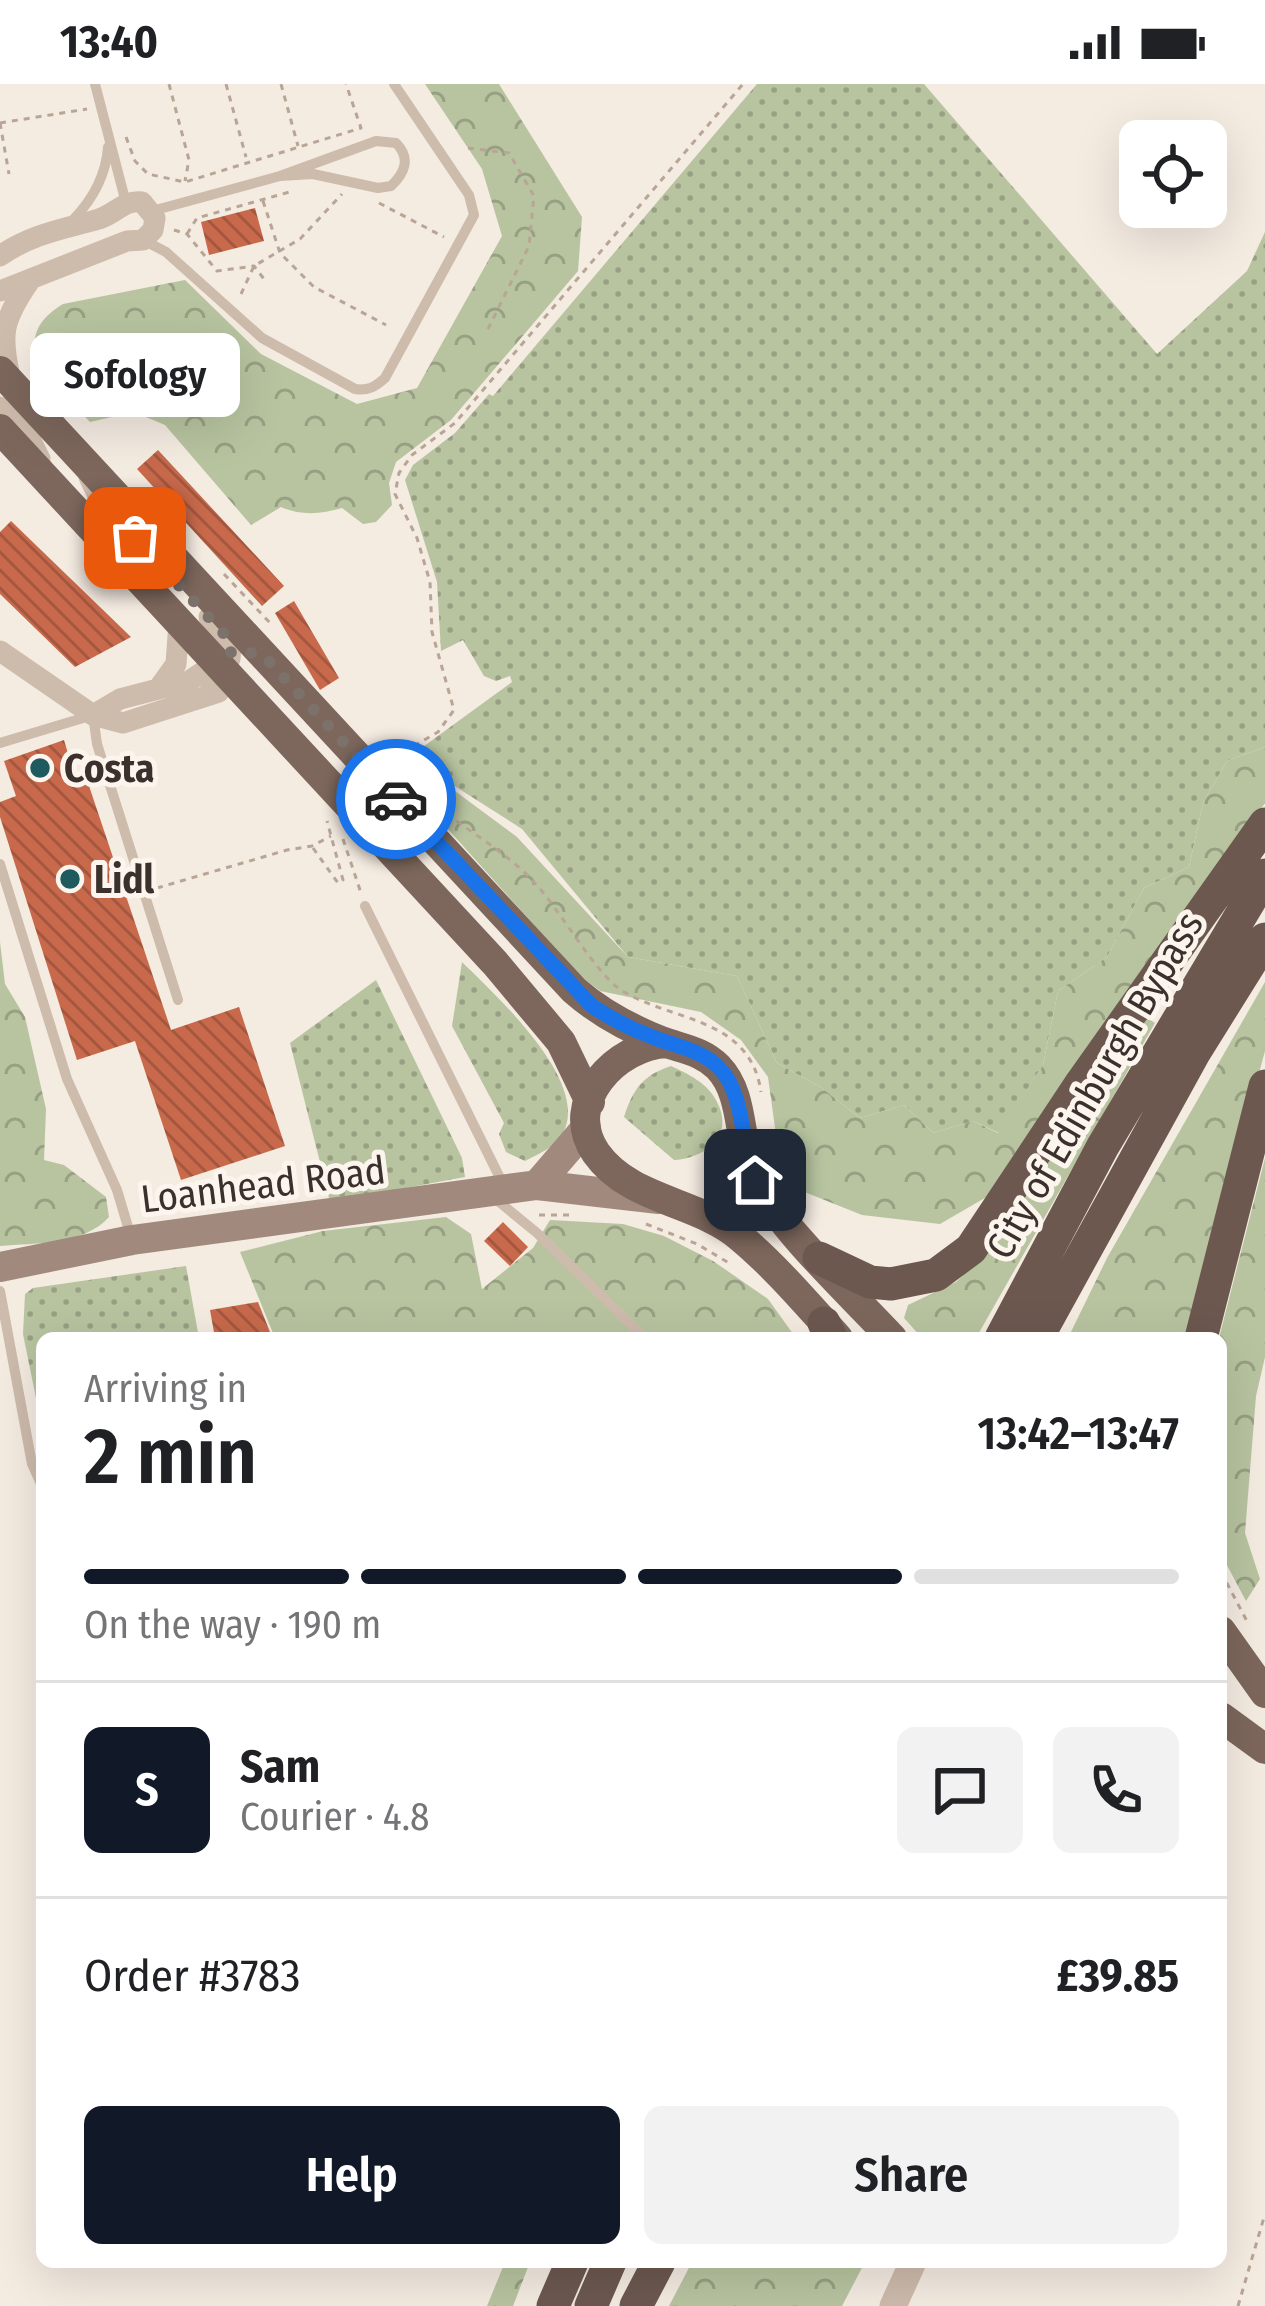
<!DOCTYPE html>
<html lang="en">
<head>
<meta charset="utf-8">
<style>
	body { margin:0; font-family:"Fira Sans Condensed",sans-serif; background:#f2f2f2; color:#202124; height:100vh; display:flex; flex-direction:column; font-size:45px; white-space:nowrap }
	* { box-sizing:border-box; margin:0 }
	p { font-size:39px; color:#757577 }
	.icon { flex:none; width:66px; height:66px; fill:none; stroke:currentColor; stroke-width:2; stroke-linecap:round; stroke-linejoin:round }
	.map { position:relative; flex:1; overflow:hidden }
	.sheet { position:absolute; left:36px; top:1248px; width:1191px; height:936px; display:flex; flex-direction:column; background:#fff; border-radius:18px; box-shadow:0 12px 48px #0002 }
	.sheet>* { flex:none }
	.fabs { position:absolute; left:1119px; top:36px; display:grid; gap:24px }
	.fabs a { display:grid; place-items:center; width:108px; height:108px; border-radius:18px; background:#fff; box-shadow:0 12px 48px #0002; font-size:60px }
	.pin { position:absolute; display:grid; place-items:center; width:102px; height:102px; color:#fff; margin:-51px; border-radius:24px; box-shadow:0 6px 18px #0006 }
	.courier { position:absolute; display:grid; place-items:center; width:120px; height:120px; margin:-60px; border:9px solid #1a73e8; border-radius:50%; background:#fff; color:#222; box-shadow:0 3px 15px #0007 }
	.bubble { position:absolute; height:84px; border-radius:18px; background:#fff; box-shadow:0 12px 48px #0002; font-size:39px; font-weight:600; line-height:84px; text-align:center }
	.overview em { font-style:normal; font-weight:600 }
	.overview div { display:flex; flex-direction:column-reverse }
	.overview { display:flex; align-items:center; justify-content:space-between; height:204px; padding:0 48px }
	h1 { font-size:78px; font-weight:600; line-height:90px }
	.bar { display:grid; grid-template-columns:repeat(4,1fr); gap:18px 12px; align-content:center; height:144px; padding:0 48px }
	.bar i { height:15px; border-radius:9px; background:#e0e0e0 }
	.bar .selected { background:#111827 }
	.bar p { grid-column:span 4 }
	.line { display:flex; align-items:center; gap:30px; padding:0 48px; border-top:3px solid #e0e0e0 }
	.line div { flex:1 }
	.round { display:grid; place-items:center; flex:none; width:126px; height:126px; border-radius:18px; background:#f2f2f2 }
	.button { display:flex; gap:24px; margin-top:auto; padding:24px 48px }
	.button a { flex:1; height:138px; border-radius:18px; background:#111827; color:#fff; font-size:48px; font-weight:600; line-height:138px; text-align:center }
	.button a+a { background:#f2f2f2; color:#202124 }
	.status { display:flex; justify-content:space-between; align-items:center; height:84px; padding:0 60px; background:#fff; direction:ltr }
	.status svg { height:33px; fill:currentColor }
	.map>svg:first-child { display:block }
	.grass { fill:url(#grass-dots) }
	.forest { fill:url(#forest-crowns) }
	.building { fill:url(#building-back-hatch) }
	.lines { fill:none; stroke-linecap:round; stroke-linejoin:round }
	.path { stroke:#b9a596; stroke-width:3; stroke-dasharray:6 6; stroke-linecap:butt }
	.service { stroke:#cdbbac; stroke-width:10 }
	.minor { stroke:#cdbbac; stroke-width:21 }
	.tertiary { stroke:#cdbbac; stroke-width:27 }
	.secondary { stroke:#a18a7d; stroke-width:30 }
	.primary { stroke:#7d675c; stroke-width:30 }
	.trunk { stroke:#6c584f; stroke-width:33 }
	.done { stroke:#7c716b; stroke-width:12; stroke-dasharray:0 21.6 }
	.route { stroke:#1a73e8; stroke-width:15 }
	.poi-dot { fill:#1f5a5e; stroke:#fbf5ee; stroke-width:4.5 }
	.labels { text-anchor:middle; stroke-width:10; stroke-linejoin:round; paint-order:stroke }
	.poi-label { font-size:39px; font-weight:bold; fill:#3b302b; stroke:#fbf5ee; text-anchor:start }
	.street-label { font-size:39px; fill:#3b302b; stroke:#fbf5ee }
</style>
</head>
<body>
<div class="status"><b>13:40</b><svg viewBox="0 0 49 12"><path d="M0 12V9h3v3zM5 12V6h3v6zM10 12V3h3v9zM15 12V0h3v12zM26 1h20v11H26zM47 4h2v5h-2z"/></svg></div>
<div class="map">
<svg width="1265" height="2222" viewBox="0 0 1265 2222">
	<defs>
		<pattern id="grass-dots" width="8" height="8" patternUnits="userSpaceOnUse" patternTransform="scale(3)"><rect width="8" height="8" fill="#b8c4a0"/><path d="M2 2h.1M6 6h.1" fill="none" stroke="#97a083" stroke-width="1.8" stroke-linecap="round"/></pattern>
		<pattern id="forest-crowns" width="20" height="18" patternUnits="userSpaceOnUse" patternTransform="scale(3)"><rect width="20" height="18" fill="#b8c4a0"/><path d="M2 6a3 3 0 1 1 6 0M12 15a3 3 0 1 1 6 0" fill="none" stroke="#97a083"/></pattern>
		<pattern id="building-back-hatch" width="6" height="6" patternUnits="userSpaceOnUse" patternTransform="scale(3)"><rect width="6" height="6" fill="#c8694b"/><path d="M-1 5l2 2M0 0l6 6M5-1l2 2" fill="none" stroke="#a4573f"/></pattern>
	</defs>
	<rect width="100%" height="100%" fill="#f4ebe1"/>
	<!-- grass -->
	<path class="grass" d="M 757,0 L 924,0 L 1157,270 L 1247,187 L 1265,148 L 1265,663 L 1227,677 L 1203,719 L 1189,783 L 1144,804 L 1107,873 L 1058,907 L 1043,981 L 999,1049 L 973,1037 L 933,1049 L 904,1021 L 860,1034 L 822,1004 L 777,979 L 737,892 L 628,873 L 522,745 L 409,673 L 512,598 L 510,592 L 496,597 L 484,592 L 463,556 L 441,567 L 437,498 L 405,396 L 413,381 L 455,349 L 489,310 L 493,312 Z
		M 462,878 C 494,910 591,997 563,1049 C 556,1063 538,1070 525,1077 L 506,1068 L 499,1050 L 504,1039 L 452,942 Z
		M 376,896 L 462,1074 L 465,1093 L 330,1118 L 290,959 Z
		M 671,982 C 688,990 708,999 717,1018 C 735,1052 705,1074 674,1076 L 624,1033 C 633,1005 643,991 671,982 Z
		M 186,1182 L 199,1254 L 42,1254 L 42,1344 L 23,1250 L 25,1210 L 33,1204 Z"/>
	<!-- forest -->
	<path class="forest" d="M 425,0 L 499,0 L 582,133 L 578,187 L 451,336 L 396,378 L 389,399 L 392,421 L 376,438 L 363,440 L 342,424 C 322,430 301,432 281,423 L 251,441 L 165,341 L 134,328 L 90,338 C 58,304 0,258 63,220 L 185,196 L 261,270 L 357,320 L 417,304 L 502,152 L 482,85 Z
		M 1265,663 L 1265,719 L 990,1111 L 940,1140 L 862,1131 L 802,1107 L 780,1080 L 768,993 L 741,956 L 701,928 L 600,907 L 579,891 L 437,733 L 405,676 L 409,673 L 517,753 L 628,873 L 737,892 L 777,979 L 822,1004 L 860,1034 L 904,1021 L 933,1049 L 973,1037 L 998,1049 L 1043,981 L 1058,907 L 1107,873 L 1144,804 L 1189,783 L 1203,719 L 1227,677 Z
		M 0,858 L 5,900 L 25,933 L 46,1025 L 44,1076 L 64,1081 L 106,1113 L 109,1133 C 84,1161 36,1159 0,1162 Z
		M 1265,898 L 1265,967 L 1187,1254 L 1068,1254 L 1107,1174 Z
		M 1143,931 L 1155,939 L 976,1254 L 922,1254 L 904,1234 L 908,1221 L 956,1198 L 982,1173 Z
		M 1265,1074 L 1265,1273 L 1256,1312 L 1245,1449 L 1260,1495 L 1246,1517 L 1221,1470 L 1219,1254 Z
		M 446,1133 L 471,1150 L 482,1205 L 533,1164 L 550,1136 L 623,1140 L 664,1152 L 713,1177 L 768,1215 L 796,1254 L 477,1254 L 422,1248 L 421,1254 L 275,1254 L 240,1168 L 323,1147 Z
		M 505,2178 L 530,2178 L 513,2222 L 487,2222 Z
		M 692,2178 L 865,2178 L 842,2222 L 669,2222 Z"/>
	<!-- building -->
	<path class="building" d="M 255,124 L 264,157 L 209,171 L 201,138 Z
		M 158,366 L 284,502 L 262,522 L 137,385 Z
		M 11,437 L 131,553 L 75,583 L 0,510 L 0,448 Z
		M 294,517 L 339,594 L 320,606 L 275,529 Z
		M 64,656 L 75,693 L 85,690 L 171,946 L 239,923 L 285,1062 L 181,1096 L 135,957 L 77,976 L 0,733 L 0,718 L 16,712 L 4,677 Z
		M 503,1138 L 528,1163 L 510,1182 L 484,1157 Z
		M 258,1218 L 270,1248 L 259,1250 L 260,1254 L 215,1254 L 210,1226 Z"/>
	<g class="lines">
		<!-- path -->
		<path class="path" d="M 169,0 L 189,76 L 185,97
			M 226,0 L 246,73
			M 281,0 L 298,62
			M 0,39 L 87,25
			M 0,39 L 9,90
			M 126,53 L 135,77 L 148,90 L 185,98 L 361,44 L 346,0
			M 468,64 L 509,69 L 534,112 L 529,162 L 486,249
			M 263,117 L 280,169 L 314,203 L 386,241
			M 379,119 L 444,153
			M 174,146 L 187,150 L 217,187 L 254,182 L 264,195
			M 187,150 L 197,134 L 293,107
			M 241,210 L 254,182 L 300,155 L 342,110
			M 224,490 L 271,540
			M 393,674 L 438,648 L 454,626 L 432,548 L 430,498 L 417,454 L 395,410 L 399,389 L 412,371 L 455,339 L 743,0
			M 447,730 C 475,751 510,772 534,798 C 558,823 596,890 621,906 C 671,938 750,932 761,1008
			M 343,755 L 361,809
			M 313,764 L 338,799 L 343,796 L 327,737
			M 157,804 L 287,766 L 312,762 L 331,752
			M 539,1131 L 571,1131
			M 646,1140 L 697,1160 L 729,1179
			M 1221,1488 L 1249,1541
			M 1238,2222 L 1265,2130"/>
		<!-- service -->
		<path class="service" d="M 95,0 L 126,119
			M 152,127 L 280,92 L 376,57 L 396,59 C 411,74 405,89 391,102 L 378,104 L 313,90 L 280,92
			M 73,136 C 93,115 106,92 108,63
			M 143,156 L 166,168 L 262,254 L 355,305 C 368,307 375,303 385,294 L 474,131 L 469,111 L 394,0
			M 0,659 L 93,631 L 97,660 L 178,916
			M 0,780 L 67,995 L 117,1106 L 131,1153
			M 365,822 L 505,1104
			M 492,1112 L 537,1149 L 645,1254
			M 0,1207 L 32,1380 L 42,1402"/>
		<!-- minor -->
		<path class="minor" d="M 0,172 C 31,150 64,145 99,135 C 117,129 123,116 142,118 L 155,134 L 153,146 L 143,156 L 127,157 L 0,207
			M 11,297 C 0,251 2,237 29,198
			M 0,323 L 31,357 L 40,375
			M 89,393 L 102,420 L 155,476
			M 0,567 L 93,631 L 123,639 L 219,608
			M 158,605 L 176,580 L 179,538
			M 208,610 L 230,575 L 231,562 L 209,533
			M 93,631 L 120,615 L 189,597 L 228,571"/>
		<!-- tertiary -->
		<path class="tertiary" d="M 893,2222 L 913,2178"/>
		<!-- secondary -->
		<path class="secondary" d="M 537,1101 L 586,1044
			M 0,1183 L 132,1156 L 537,1101 L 659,1115"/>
		<!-- primary -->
		<path class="primary" d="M 0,287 L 574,906 C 600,929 628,944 661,957 C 682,965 701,966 718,983 C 746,1012 737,1060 755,1095 C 780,1144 853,1212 892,1254
			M 0,345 L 495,879 L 561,958 L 590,1018
			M 667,959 C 617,961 561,1018 596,1069 C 630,1117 698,1117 740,1153 C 775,1182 807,1220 838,1254
			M 1221,1547 L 1265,1609
			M 1221,1633 L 1265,1665"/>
		<!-- trunk -->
		<path class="trunk" d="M 819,1174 L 870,1198 L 891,1200 L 936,1191 L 971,1165 L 1082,998 L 1265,740
			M 824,1239 L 831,1254
			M 1001,1254 L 1103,1062 L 1265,791
			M 1037,1254 L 1194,969 L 1265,855
			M 1201,1254 L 1265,1002
			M 553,2222 L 572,2178
			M 591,2222 L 610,2178
			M 636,2222 L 659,2178"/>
	</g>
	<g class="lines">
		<!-- done -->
		<path class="done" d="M 135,454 L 228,554 L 231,569 L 239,566 L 264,572 L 396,715"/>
		<!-- route -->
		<path class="route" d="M 396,715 L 592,922 C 610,934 629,944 650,952 C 678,964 712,966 729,997 C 744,1026 743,1065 755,1096"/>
	</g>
	<!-- markers -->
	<g class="poi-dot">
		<circle cx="40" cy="684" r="12"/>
		<circle cx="70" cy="795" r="12"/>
	</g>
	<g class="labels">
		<!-- poi labels -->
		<g class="poi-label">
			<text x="64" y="698">Costa</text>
			<text x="94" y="809">Lidl</text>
		</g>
		<!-- street labels -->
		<g class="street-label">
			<text transform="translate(1094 1001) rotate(-60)" y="14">City of Edinburgh Bypass</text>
			<text transform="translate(263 1100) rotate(-7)" y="14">Loanhead Road</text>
		</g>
	</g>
</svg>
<div class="fabs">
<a><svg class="icon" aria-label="locate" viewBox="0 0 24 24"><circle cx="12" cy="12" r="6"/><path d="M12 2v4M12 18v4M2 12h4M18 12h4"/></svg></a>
</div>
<div class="pin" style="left:135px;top:454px;background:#ea580c"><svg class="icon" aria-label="bag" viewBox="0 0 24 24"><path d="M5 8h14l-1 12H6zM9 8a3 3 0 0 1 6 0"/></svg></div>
<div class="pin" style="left:755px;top:1096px;background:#1f2937"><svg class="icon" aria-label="home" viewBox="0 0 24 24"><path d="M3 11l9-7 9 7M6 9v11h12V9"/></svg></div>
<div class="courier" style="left:396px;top:715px"><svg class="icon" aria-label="car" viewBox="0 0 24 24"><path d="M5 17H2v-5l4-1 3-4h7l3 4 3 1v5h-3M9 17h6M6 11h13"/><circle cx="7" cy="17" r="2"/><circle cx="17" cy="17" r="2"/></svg></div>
<div class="bubble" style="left:30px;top:249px;width:210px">Sofology</div>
<section class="sheet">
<div class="overview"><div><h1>2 min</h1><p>Arriving in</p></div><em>13:42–13:47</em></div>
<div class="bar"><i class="selected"></i><i class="selected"></i><i class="selected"></i><i></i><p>On the way · 190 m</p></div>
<div class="line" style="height:216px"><b class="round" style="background:#111827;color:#fff">S</b><div><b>Sam</b><p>Courier · 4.8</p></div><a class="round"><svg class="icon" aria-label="chat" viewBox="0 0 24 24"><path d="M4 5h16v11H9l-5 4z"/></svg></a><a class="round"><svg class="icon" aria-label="phone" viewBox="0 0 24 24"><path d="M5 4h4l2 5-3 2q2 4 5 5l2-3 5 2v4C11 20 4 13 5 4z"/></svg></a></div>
<div class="line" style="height:156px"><div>Order #3783</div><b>£39.85</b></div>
<div class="button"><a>Help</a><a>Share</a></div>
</section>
</div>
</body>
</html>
